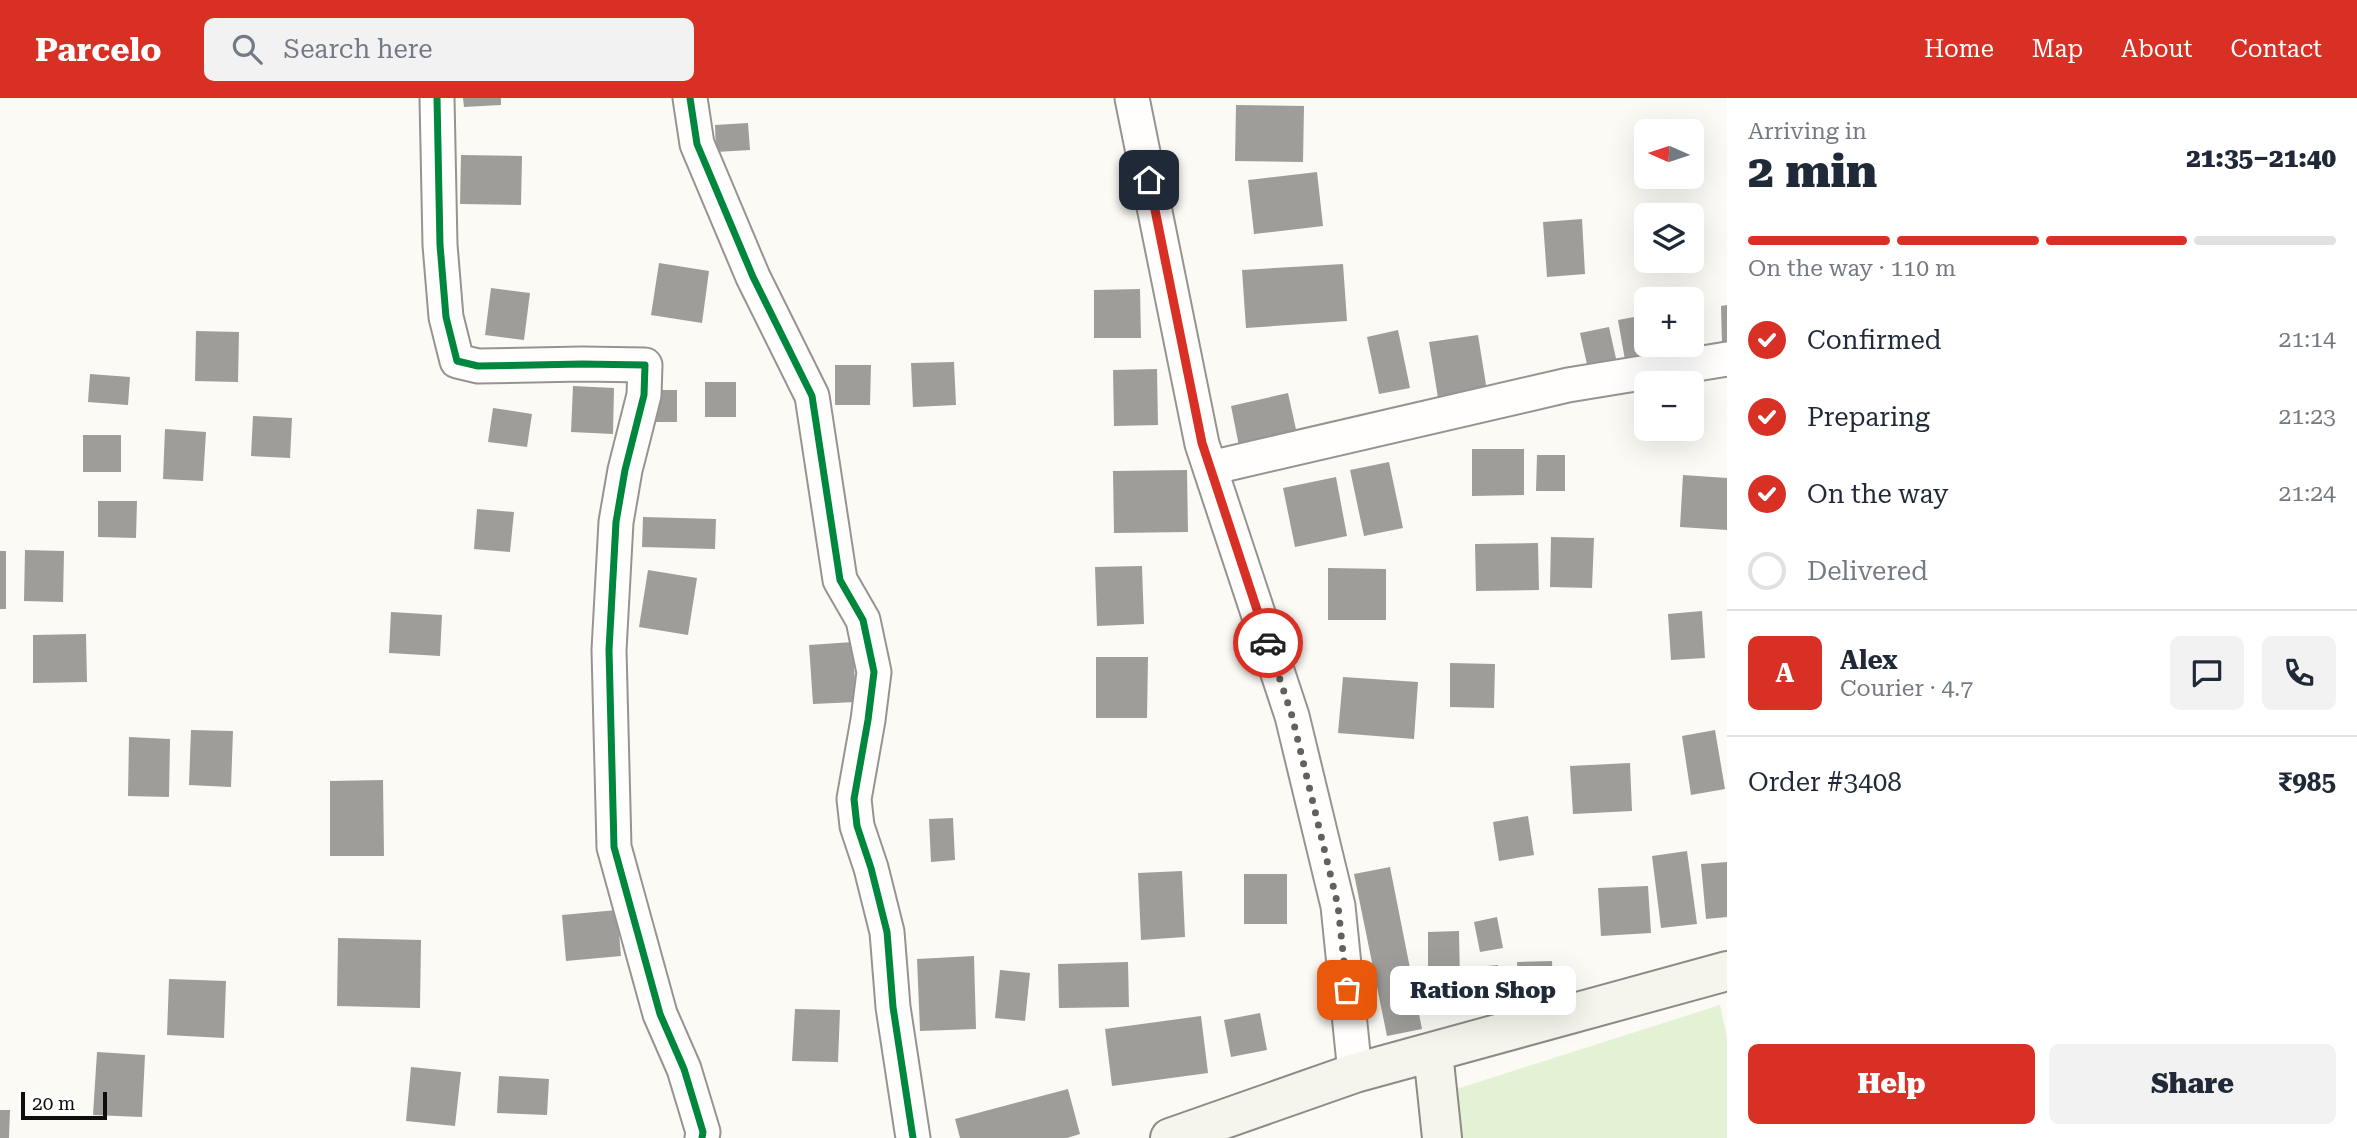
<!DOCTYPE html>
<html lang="en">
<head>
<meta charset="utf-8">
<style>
	body { margin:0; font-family:"Roboto Serif",serif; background:#f2f2f3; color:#1f2937; height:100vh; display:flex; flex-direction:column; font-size:26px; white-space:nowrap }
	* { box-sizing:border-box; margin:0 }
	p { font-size:23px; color:#747a83 }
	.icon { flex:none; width:38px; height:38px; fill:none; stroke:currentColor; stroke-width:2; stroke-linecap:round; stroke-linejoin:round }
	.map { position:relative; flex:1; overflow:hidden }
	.panel { display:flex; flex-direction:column; background:#fff; width:630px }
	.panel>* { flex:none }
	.needle { width:46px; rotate:273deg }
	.tools { position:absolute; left:1634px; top:21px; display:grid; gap:14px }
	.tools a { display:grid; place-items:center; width:70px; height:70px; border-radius:10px; background:#fff; box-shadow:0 7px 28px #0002; font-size:35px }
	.scale { position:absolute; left:21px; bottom:18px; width:86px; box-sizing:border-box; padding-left:7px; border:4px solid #0e0e0e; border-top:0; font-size:19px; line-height:24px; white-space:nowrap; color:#0e0e0e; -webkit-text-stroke:5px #fff; paint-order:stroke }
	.pin { position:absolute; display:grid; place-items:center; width:60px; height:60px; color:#fff; margin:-30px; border-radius:14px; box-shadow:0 4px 10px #0006 }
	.courier { position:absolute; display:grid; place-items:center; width:70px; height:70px; margin:-35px; border:5px solid #d93025; border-radius:50%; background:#fff; color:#222; box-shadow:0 2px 9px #0007 }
	.bubble { position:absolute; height:49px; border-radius:10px; background:#fff; box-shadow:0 7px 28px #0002; font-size:23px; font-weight:800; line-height:49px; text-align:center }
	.headline em { font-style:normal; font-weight:800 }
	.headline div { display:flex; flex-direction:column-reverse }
	.headline { display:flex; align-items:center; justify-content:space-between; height:119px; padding:0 21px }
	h1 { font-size:46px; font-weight:800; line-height:52px }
	.bar { display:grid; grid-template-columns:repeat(4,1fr); gap:10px 7px; align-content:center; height:84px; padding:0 21px }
	.bar i { height:9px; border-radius:5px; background:#e0e1e3 }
	.bar .active { background:#d93025 }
	.bar p { grid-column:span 4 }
	.line { display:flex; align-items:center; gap:18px; padding:0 21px; border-top:2px solid #e0e1e3 }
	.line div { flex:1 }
	.round { display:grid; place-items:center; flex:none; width:74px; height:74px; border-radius:10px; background:#f2f2f3 }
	ol { padding:0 21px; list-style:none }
	li { display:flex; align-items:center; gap:21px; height:77px }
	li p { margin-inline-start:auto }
	li .icon { padding:7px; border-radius:50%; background:#d93025; color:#fff; stroke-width:4 }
	li:last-child { color:#747a83 }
	li i { width:38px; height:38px; border:4px solid #e0e1e3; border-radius:50% }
	.button { display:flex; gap:14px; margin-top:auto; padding:14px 21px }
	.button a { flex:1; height:80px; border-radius:10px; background:#d93025; color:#fff; font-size:28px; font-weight:800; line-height:80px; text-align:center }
	.button a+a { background:#f2f2f3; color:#1f2937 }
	header { display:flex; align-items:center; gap:42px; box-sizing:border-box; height:98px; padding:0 35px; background:#d93025; color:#fff }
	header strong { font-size:33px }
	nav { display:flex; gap:38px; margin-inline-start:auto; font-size:24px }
	.search { width:490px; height:63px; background:#f2f2f3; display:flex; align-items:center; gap:18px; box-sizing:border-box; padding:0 24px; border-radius:10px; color:#747a83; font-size:26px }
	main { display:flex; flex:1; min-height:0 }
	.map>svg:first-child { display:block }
	.green { fill:#e3f1d4 }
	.building { fill:#9f9d99 }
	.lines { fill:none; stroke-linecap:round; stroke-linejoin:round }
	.street-casing { stroke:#959492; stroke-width:37 }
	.secondary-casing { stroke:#8c8b88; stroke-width:42 }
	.street { stroke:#fffefd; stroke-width:33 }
	.secondary { stroke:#f5f5eb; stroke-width:38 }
	.cycleway-casing { stroke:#fff; stroke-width:11 }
	.cycleway { stroke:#00873e; stroke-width:7 }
	.done { stroke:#61615e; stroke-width:7; stroke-dasharray:0 12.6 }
	.route { stroke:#d93025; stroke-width:9 }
</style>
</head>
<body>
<header>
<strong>Parcelo</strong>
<div class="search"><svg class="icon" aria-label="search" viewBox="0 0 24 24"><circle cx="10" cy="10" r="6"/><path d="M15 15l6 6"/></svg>Search here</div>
<nav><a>Home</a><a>Map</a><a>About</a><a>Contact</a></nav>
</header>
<main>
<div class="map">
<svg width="1727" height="1040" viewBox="0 0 1727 1040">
	<rect width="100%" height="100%" fill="#fcfaf4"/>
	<!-- green -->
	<path class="green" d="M 1720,907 L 1727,940 L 1727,1040 L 1453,1040 L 1444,995 Z"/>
	<!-- building -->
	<path class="building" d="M 463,0 L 501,0 L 501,7 L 464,9 Z
		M 1236,7 L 1304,8 L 1303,64 L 1235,63 Z
		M 748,25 L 750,52 L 716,54 L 715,27 Z
		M 461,57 L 522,58 L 521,107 L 460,106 Z
		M 1317,74 L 1323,128 L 1254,136 L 1248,82 Z
		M 1582,121 L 1585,176 L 1547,179 L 1543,124 Z
		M 659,165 L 709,173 L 702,225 L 651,217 Z
		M 1343,166 L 1347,223 L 1246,230 L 1242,172 Z
		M 491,190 L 530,195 L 524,242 L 485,237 Z
		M 1140,191 L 1141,240 L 1094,240 L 1094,192 Z
		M 1727,207 L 1727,245 L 1722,245 L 1721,208 Z
		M 1645,217 L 1647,247 L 1650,247 L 1651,257 L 1625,262 L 1618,222 Z
		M 1609,229 L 1617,265 L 1588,271 L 1580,235 Z
		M 1398,232 L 1410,290 L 1379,296 L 1367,239 Z
		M 196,233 L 239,234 L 238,284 L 195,283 Z
		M 1478,237 L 1487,293 L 1438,300 L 1429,244 Z
		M 954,264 L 956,307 L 913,309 L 911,265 Z
		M 835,267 L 871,267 L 870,307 L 835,307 Z
		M 1157,271 L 1158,327 L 1114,328 L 1113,272 Z
		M 90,276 L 130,279 L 128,307 L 88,304 Z
		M 705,284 L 736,284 L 736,319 L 705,319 Z
		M 573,288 L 614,290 L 613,336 L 571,334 Z
		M 653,292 L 677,292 L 677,324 L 653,324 Z
		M 1288,295 L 1297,336 L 1239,348 L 1231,308 Z
		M 493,310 L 532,316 L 527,349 L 488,344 Z
		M 253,318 L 292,320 L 290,360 L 251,358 Z
		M 165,331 L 206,334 L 203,383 L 163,381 Z
		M 83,337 L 121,337 L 121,374 L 83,374 Z
		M 1472,351 L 1524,351 L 1524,397 L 1472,398 Z
		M 1537,357 L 1565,357 L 1565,393 L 1536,393 Z
		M 1389,364 L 1403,430 L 1364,438 L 1350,372 Z
		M 1187,372 L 1188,434 L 1114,435 L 1113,373 Z
		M 1683,377 L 1727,380 L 1727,432 L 1680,429 Z
		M 1336,379 L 1347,438 L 1295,449 L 1283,390 Z
		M 98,403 L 137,403 L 136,440 L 98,439 Z
		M 477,411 L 514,414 L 510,454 L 474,451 Z
		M 643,419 L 716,421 L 715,451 L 642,449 Z
		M 1551,439 L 1594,440 L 1592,490 L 1550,489 Z
		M 1538,445 L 1539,492 L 1476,493 L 1475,446 Z
		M 25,452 L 64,453 L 63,504 L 24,503 Z
		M 0,453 L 6,453 L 6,511 L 0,511 Z
		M 1142,468 L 1144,526 L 1097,528 L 1095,469 Z
		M 1328,470 L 1386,471 L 1386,522 L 1328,522 Z
		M 648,472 L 697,480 L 688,537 L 639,529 Z
		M 1702,513 L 1705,560 L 1671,562 L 1668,516 Z
		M 391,514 L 442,517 L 440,558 L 389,555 Z
		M 86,536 L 87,584 L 33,585 L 33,537 Z
		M 853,544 L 856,604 L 813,606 L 809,547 Z
		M 1096,559 L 1148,559 L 1147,620 L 1096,620 Z
		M 1450,565 L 1495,566 L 1494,610 L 1450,609 Z
		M 1343,579 L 1418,584 L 1414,641 L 1338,635 Z
		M 191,632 L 233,633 L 231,689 L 189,687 Z
		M 1715,632 L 1725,691 L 1691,697 L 1682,638 Z
		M 129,639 L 170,641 L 169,699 L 128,698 Z
		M 1630,665 L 1632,713 L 1573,716 L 1570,668 Z
		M 383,682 L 384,758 L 330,758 L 330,683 Z
		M 1528,718 L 1534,757 L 1499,763 L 1493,724 Z
		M 953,720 L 955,762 L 931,764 L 929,721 Z
		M 1687,753 L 1697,826 L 1661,830 L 1652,758 Z
		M 1727,764 L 1727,819 L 1706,821 L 1701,766 Z
		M 1390,769 L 1422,931 L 1387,938 L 1354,776 Z
		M 1182,773 L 1185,839 L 1141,842 L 1138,775 Z
		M 1244,776 L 1287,776 L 1287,826 L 1244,826 Z
		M 1648,788 L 1651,835 L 1601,838 L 1598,790 Z
		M 617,812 L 621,858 L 566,863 L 562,817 Z
		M 1497,819 L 1503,850 L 1480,854 L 1474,824 Z
		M 1459,833 L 1460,885 L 1428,886 L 1428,834 Z
		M 338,840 L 421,842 L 420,910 L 337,908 Z
		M 974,858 L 976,931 L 920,933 L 917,861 Z
		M 1552,863 L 1554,909 L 1519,910 L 1517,864 Z
		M 1128,864 L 1129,909 L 1059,910 L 1058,866 Z
		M 1498,867 L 1503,909 L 1481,911 L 1476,869 Z
		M 1000,872 L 1030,875 L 1025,923 L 995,920 Z
		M 169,881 L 226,883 L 224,940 L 167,937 Z
		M 795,911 L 840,912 L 838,964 L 792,963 Z
		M 1260,915 L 1267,952 L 1231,959 L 1224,922 Z
		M 1201,918 L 1208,975 L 1112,988 L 1105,931 Z
		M 97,954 L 145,957 L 142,1019 L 93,1017 Z
		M 411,969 L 461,974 L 455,1028 L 406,1023 Z
		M 499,978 L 549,981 L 547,1017 L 497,1015 Z
		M 1068,991 L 1080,1036 L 1067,1040 L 960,1040 L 955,1021 Z
		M 0,1012 L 10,1012 L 9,1040 L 0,1040 Z"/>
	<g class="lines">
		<!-- street casing -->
		<g class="street-casing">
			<path id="street" d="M 437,0 L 440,147 L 446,219 L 457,263 L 478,268 L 582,266 L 645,267 L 644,297 L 625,372 L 616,424 L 609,552 L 614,749 L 660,916 L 684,971 L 703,1034 L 702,1040
				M 690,0 L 697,46 L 753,179 L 812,298 L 840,482 L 863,522 L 874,574 L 868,622 L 854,701 L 857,728 L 871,770 L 887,834 L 893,909 L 913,1040
				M 1132,0 L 1202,346 L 1292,618 L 1338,808 L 1355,975
				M 1210,370 L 1568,287 L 1727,261"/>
		</g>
		<!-- secondary casing -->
		<g class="secondary-casing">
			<path id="secondary" d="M 1433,954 L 1442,1040
				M 1170,1040 L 1355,975 L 1727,873"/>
		</g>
		<!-- street -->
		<use href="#street" class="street"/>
		<!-- secondary -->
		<use href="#secondary" class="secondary"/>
		<!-- cycleway casing -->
		<g class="cycleway-casing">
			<path id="cycleway" d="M 437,0 L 440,147 L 446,219 L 457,263 L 478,268 L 582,266 L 645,267 L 644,297 L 625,372 L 616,424 L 609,552 L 614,749 L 660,916 L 684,971 L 703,1034 L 702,1040
				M 690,0 L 697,46 L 753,179 L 812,298 L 840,482 L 863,522 L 874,574 L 868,622 L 854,701 L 857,728 L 871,770 L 887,834 L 893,909 L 913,1040"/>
		</g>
		<!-- cycleway -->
		<use href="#cycleway" class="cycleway"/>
	</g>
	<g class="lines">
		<!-- done -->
		<path class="done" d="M 1268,545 L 1292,618 L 1338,808 L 1347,892"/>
		<!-- route -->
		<path class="route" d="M 1149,82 L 1202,345 L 1268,545"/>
	</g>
</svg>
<div class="tools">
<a><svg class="needle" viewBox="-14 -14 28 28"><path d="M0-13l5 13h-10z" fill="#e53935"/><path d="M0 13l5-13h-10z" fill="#747a83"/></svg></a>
<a><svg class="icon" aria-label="layers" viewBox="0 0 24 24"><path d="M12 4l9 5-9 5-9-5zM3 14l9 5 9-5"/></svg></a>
<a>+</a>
<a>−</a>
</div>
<div class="scale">20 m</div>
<div class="pin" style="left:1347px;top:892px;background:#ea580c"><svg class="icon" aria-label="bag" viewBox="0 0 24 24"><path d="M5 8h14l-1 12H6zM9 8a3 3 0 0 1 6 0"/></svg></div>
<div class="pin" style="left:1149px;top:82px;background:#1f2937"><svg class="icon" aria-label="home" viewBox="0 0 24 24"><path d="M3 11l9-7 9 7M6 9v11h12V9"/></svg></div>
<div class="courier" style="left:1268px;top:545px"><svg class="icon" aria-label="car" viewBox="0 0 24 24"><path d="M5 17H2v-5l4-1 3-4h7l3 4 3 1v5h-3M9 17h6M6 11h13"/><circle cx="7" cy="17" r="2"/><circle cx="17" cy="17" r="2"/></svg></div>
<div class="bubble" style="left:1390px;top:868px;width:186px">Ration Shop</div>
</div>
<section class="panel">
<div class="headline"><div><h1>2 min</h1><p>Arriving in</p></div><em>21:35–21:40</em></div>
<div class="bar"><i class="active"></i><i class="active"></i><i class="active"></i><i></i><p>On the way · 110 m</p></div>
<ol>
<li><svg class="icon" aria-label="check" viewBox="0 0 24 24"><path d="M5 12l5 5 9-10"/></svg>Confirmed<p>21:14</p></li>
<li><svg class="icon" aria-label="check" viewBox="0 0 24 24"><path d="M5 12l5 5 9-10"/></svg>Preparing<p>21:23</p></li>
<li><svg class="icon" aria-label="check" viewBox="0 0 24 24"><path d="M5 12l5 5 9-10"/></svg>On the way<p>21:24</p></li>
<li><i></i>Delivered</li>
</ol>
<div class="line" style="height:126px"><b class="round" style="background:#d93025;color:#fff">A</b><div><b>Alex</b><p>Courier · 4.7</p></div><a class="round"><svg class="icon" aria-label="chat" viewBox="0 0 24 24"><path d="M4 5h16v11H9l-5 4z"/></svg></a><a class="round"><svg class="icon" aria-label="phone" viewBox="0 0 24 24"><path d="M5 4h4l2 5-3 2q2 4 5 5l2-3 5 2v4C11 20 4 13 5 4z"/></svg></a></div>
<div class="line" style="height:91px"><div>Order #3408</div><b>₹985</b></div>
<div class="button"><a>Help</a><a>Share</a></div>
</section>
</main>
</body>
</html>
